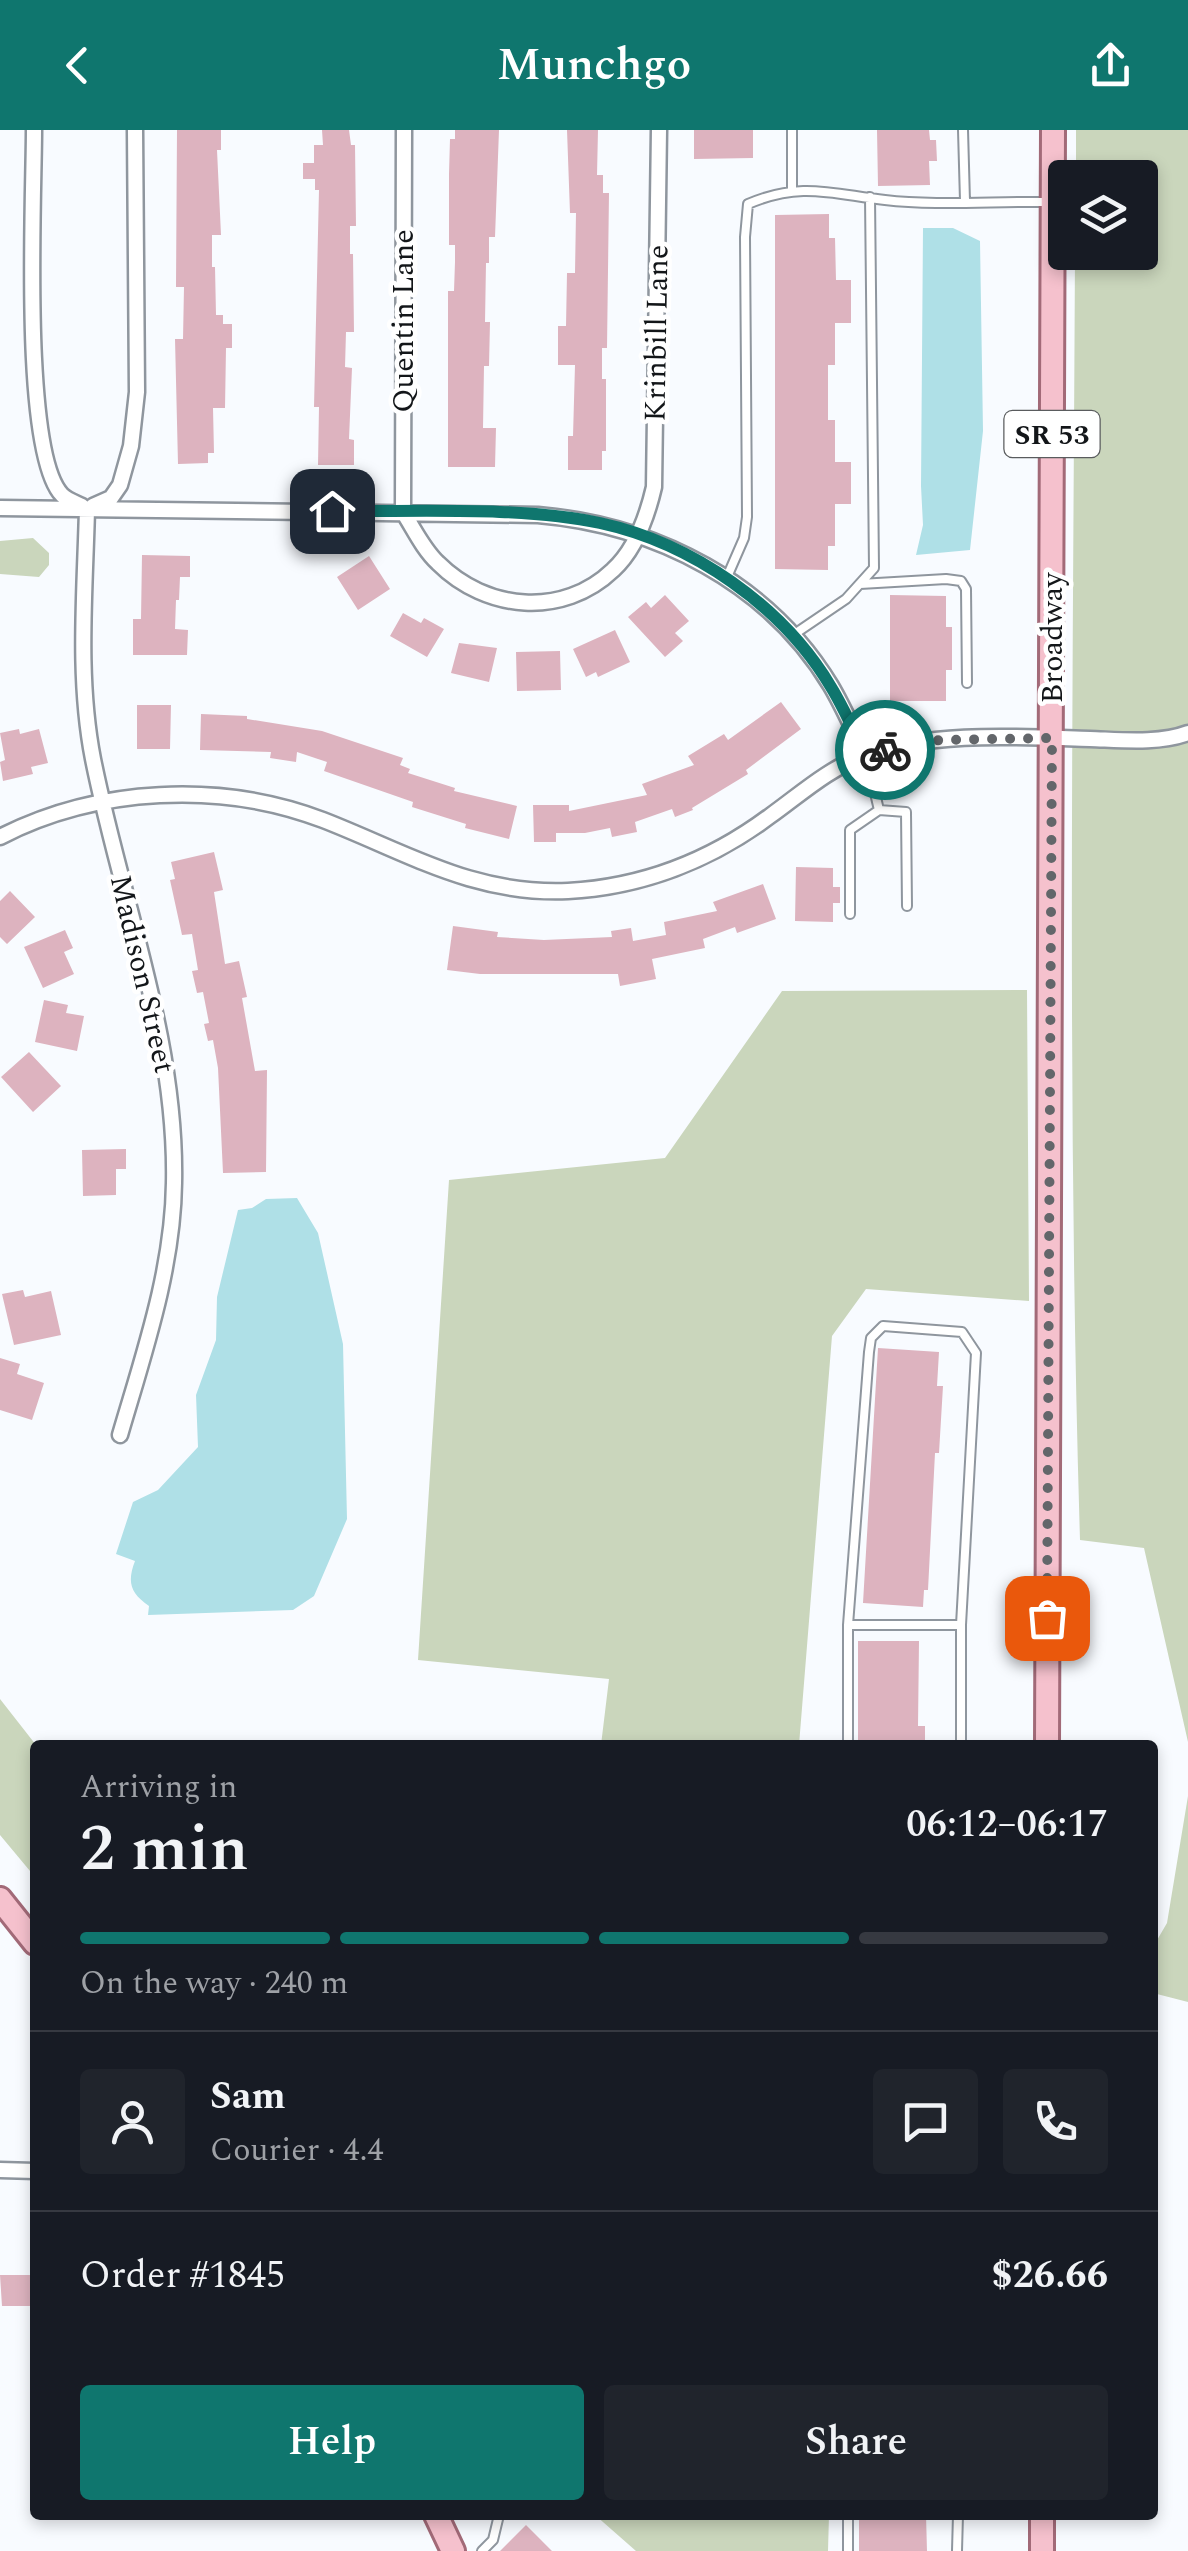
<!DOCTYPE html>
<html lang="en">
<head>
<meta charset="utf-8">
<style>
	body { margin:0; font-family:Spectral,serif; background:#20242c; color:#f1f3f6; height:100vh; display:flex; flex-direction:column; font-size:38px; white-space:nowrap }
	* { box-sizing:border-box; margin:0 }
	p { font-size:32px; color:#9ea1a6 }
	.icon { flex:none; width:55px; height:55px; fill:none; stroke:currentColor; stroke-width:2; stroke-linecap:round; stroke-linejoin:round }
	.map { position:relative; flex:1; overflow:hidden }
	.drawer { position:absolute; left:30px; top:1610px; width:1128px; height:780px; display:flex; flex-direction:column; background:#171b24; border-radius:10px; box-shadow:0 5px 15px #0003 }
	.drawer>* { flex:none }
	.buttons { position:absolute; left:1048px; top:30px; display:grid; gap:20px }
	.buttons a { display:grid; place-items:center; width:110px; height:110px; border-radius:10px; background:#171b24; box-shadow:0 5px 15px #0003; font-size:50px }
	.pin { position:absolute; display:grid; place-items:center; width:85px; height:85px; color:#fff; margin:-42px; border-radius:20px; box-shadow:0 5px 15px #0006 }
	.courier { position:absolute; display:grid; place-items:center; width:100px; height:100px; margin:-50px; border:8px solid #0f766e; border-radius:50%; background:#fff; color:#222; box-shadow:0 2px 12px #0007 }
	.summary em { font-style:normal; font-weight:600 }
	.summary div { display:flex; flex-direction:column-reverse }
	.summary { display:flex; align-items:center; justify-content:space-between; height:170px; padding:0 50px }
	h1 { font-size:65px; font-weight:600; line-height:75px }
	.bar { display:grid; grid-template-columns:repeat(4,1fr); gap:15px 10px; align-content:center; height:120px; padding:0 50px }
	.bar i { height:12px; border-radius:8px; background:#363941 }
	.bar .active { background:#0f766e }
	.bar p { grid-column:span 4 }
	.line { display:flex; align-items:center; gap:25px; padding:0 50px; border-top:2px solid #363941 }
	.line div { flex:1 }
	.round { display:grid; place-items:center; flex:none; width:105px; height:105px; border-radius:10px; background:#20242c }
	.action { display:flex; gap:20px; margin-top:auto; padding:20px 50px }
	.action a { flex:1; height:115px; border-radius:10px; background:#0f766e; color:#fff; font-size:40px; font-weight:600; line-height:115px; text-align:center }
	.action a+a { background:#20242c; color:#f1f3f6 }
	header { display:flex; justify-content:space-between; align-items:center; height:130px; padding:0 50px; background:#0f766e; color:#fff; font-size:45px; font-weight:600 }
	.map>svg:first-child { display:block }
	.green { fill:#cad6bc }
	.water { fill:#afe0e7 }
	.building { fill:#ddb3bf }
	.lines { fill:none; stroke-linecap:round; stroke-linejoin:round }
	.service-casing { stroke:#8f969e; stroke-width:12 }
	.minor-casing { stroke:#8f969e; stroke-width:19 }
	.primary-casing { stroke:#a26a78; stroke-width:28 }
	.service { stroke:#fff; stroke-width:8 }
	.minor { stroke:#fff; stroke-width:14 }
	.primary { stroke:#f5c1cd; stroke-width:22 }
	.done { stroke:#63666a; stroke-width:10; stroke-dasharray:0 18 }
	.route { stroke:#0f766e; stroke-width:12 }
	.labels { text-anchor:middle; stroke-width:9; stroke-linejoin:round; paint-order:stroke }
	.shield { fill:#fff; stroke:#5a5c5e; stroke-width:2.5 }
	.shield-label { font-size:28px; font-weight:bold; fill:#131619 }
	.street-label { font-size:30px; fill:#131619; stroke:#fff }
</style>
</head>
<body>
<header><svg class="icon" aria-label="back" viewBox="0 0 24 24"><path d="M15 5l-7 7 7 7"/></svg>Munchgo<svg class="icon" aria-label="share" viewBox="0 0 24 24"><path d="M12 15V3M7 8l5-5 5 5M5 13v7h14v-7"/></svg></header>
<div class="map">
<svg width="1188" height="2421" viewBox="0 0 1188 2421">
	<rect width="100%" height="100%" fill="#f8fbff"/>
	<!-- green -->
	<path class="green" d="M 1076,0 L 1188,0 L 1188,1612 L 1144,1418 L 1080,1410 C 1067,981 1073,552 1075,123 L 1140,122 L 1140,48 L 1076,47 Z
		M 33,408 L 49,423 L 49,435 L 39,447 L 0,444 L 0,411 Z
		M 1027,860 L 1029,1171 L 866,1159 L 832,1206 L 799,1615 L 601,1615 L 609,1549 L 418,1530 L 449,1050 L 665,1028 L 782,861 Z
		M 0,1569 L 36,1615 L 35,1747 L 0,1705 Z
		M 1188,1666 L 1188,1872 L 1153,1863 L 1153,1817 L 1167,1793 Z
		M 595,2385 L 829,2385 L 828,2421 L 636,2421 Z"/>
	<!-- water -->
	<path class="water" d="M 923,98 L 953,98 L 980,111 L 983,301 L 970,420 L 916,425 L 923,395 L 921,356 Z
		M 297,1068 L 318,1103 L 343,1214 L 347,1389 L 314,1466 L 293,1480 L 148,1485 L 149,1476 C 130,1463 127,1452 135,1431 L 116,1424 L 133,1372 L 158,1360 L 198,1317 L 196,1265 L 216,1210 L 217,1167 L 238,1080 L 252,1078 L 266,1069 Z"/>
	<!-- building -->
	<path class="building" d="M 177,0 L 221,0 L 221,20 L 217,20 L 221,105 L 212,105 L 212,137 L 215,137 L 216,185 L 223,185 L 223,194 L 232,194 L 232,218 L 226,218 L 225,278 L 213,278 L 214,323 L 208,323 L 208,333 L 178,334 L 175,209 L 183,209 L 184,157 L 176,157 Z
		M 322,0 L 349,0 L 351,15 L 355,15 L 356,96 L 350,96 L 350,124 L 353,124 L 354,202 L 346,202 L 345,237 L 352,238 L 349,309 L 354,310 L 354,335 L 318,335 L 319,277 L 314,277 L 319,60 L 315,60 L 315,49 L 303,49 L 303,33 L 314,33 L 314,15 L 323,15 Z
		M 455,0 L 499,0 L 495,107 L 489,107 L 489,133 L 486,133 L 485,192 L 490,192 L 489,236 L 484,236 L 483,298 L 496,298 L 495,337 L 448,337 L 448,161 L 454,161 L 455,132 L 455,115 L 449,115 L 449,44 L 450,9 L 455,9 Z
		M 567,0 L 598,0 L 597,45 L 603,45 L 603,63 L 609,63 L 607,218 L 602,218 L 602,249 L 606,249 L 606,321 L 602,321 L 602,340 L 568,340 L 568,306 L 573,306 L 575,235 L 558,235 L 558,196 L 566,196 L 567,143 L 575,143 L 576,83 L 570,83 Z
		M 694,0 L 753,0 L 753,28 L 694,29 Z
		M 877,0 L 929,0 L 930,10 L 936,10 L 937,31 L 929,31 L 930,55 L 878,56 Z
		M 829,84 L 829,108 L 835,108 L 836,150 L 851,150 L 851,193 L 835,193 L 835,235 L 828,235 L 828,290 L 835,290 L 835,332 L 851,332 L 851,374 L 835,374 L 835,416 L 828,416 L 828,440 L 775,439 L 775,85 Z
		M 142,425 L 190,426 L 190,447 L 180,447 L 179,470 L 176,470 L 175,499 L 188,500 L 187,525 L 133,525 L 133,489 L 141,489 Z
		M 369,426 L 390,459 L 358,480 L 337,447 Z
		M 665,465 L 689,491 L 675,503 L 683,511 L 665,527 L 628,487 L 646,472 L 651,478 Z
		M 890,465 L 946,466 L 946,497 L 952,497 L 952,540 L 946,540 L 946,571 L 890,571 Z
		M 403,483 L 421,493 L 424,488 L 444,499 L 427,527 L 390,506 Z
		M 615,500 L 630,532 L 598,547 L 596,542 L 586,547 L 573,519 Z
		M 459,513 L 497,518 L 489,552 L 451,543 Z
		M 560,521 L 561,560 L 517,561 L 516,522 Z
		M 781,572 L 801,599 L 746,640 L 748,644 L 692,678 L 693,680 L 675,687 L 672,679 L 635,692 L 637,702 L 612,707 L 610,698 L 585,703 L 556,703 L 556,712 L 534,712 L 533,675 L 569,675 L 569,681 L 647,665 L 642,654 L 694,635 L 688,626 L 724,604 L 728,610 Z
		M 137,575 L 171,575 L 170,619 L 137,619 Z
		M 201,584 L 247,586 L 247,589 L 322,601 L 403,628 L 400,635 L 410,639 L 408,643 L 455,658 L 454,661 L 517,676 L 509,709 L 465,698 L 466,694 L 412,677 L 413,672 L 324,641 L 327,632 L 297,622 L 296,632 L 270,628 L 271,622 L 200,620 Z
		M 19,599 L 20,604 L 39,599 L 48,633 L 31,637 L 33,644 L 3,651 L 0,632 L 5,630 L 0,603 Z
		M 214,722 L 223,760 L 214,762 L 225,834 L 239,831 L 247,867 L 242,868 L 255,941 L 267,940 L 266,1042 L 223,1043 L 218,938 L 213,910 L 208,911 L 204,894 L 209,893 L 203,862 L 197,863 L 192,841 L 198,840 L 192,804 L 182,805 L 170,750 L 175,749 L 171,732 Z
		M 796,737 L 833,738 L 833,757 L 840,757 L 840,773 L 833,773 L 833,792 L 795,791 Z
		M 763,754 L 776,789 L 737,803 L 735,797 L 703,809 L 705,818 L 652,829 L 656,849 L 620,856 L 618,844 L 480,844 L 447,840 L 453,796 L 498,802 L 497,807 L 544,810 L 612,807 L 611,801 L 631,798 L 633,811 L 666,805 L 664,792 L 717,781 L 713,772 Z
		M 10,761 L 35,787 L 7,814 L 0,807 L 0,771 Z
		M 65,800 L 73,818 L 64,822 L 74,844 L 43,858 L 24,817 Z
		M 44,870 L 68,875 L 66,883 L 84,886 L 77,921 L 35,912 Z
		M 29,922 L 61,956 L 33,982 L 1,947 Z
		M 126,1019 L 126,1039 L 116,1039 L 116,1065 L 83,1066 L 82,1020 Z
		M 23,1160 L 25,1167 L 51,1161 L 61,1205 L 14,1215 L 2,1164 Z
		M 878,1218 L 939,1222 L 937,1256 L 943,1256 L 939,1323 L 935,1323 L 928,1460 L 924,1460 L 923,1477 L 863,1473 Z
		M 0,1228 L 20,1234 L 17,1244 L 44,1253 L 32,1290 L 0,1280 Z
		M 858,1511 L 919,1511 L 918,1596 L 925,1596 L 925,1615 L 858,1615 Z
		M 0,2145 L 35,2145 L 34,2176 L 2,2176 Z
		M 859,2385 L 926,2385 L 927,2421 L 859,2421 Z
		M 526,2395 L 552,2421 L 500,2421 Z"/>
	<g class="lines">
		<!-- service casing -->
		<g class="service-casing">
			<path id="service" d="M 963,0 L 965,71
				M 792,60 L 792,0
				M 727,447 L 744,408 L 747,387 L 745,107 L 748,74 C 801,51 832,64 885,70 C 935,76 996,71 1048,72
				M 860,454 L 946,449 L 961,451 L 966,459 L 967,553
				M 793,505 L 846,469 L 874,438 L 870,67
				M 879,680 L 906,682 L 907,776
				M 850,784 L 850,700 L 879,680 L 866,625
				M 848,1495 L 961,1495
				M 848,1615 L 848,1495 L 869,1222 L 871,1208 L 883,1196 L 962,1202 L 976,1223 L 961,1495 L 961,1615
				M 482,2421 L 493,2410 L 499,2385
				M 848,2421 L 848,2385
				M 957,2421 L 958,2385"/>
		</g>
		<!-- minor casing -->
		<g class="minor-casing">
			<path id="minor" d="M 34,0 C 34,67 21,322 62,365 C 67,370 76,373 82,376
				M 404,0 L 403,382 C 414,399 423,419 438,433 C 486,481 563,488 613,440 C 636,419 647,387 654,357 L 659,0
				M 93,376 L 111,368 L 120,355 L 131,316 L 137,262 L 135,0
				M 0,378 L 538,385 C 656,395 769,453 831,556 C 844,578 854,602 866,625
				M 87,379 C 85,462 77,547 93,629 C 121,770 177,908 174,1053 C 173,1139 144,1223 120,1305
				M 0,707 C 97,657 221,651 323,690 C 408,723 473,765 568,761 C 642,757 711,730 770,686 C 802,663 828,639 865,625 C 931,601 1021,607 1090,609 C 1121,610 1159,614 1188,603
				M 0,2040 L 35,2041"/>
		</g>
		<!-- primary casing -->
		<g class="primary-casing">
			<path id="primary" d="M 1047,1615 L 1053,0
				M 0,1769 L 35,1813
				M 436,2385 L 453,2421
				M 1042,2421 L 1042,2385"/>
		</g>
		<!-- service -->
		<use href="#service" class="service"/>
		<!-- minor -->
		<use href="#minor" class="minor"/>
		<!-- primary -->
		<use href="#primary" class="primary"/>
	</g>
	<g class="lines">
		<!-- done -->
		<path class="done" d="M 885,620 L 940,610 L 1052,608 L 1047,1488"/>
		<!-- route -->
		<path class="route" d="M 332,381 C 415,382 521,376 600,393 C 692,413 783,476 831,557 C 844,578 854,602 866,625 L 885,620"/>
	</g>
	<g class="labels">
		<!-- shield labels -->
		<rect class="shield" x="1004.5" y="281" width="95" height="46" rx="8"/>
		<g class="shield-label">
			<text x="1052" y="314">SR 53</text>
		</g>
		<!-- street labels -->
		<g class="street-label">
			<text transform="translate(403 191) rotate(-90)" y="10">Quentin Lane</text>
			<text transform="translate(656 203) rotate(-89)" y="10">Krinbill Lane</text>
			<text transform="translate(1052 508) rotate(-90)" y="10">Broadway</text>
			<text transform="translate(143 844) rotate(77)" y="10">Madison Street</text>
		</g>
	</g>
</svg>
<div class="buttons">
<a><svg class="icon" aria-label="layers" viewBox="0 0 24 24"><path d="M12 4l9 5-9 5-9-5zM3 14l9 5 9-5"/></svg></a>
</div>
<div class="pin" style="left:1047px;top:1488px;background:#ea580c"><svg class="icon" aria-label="bag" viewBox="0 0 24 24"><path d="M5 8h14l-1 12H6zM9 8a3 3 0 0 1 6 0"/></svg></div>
<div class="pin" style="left:332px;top:381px;background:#1f2937"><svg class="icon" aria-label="home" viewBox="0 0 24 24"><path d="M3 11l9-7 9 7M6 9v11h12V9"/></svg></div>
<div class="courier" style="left:885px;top:620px"><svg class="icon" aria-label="bike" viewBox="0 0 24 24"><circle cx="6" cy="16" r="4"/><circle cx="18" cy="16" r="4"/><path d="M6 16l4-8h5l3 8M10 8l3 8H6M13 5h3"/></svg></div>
<section class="drawer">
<div class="summary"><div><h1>2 min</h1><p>Arriving in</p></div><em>06:12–06:17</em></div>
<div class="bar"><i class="active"></i><i class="active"></i><i class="active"></i><i></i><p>On the way · 240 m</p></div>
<div class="line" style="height:180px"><a class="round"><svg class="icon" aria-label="person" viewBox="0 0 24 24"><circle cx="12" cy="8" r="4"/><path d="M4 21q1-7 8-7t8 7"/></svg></a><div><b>Sam</b><p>Courier · 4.4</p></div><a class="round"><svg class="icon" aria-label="chat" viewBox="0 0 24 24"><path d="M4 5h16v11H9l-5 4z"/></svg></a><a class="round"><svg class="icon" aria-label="phone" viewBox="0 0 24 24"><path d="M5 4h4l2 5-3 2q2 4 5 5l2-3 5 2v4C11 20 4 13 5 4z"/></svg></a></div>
<div class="line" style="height:130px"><div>Order #1845</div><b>$26.66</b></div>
<div class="action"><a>Help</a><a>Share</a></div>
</section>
</div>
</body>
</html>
